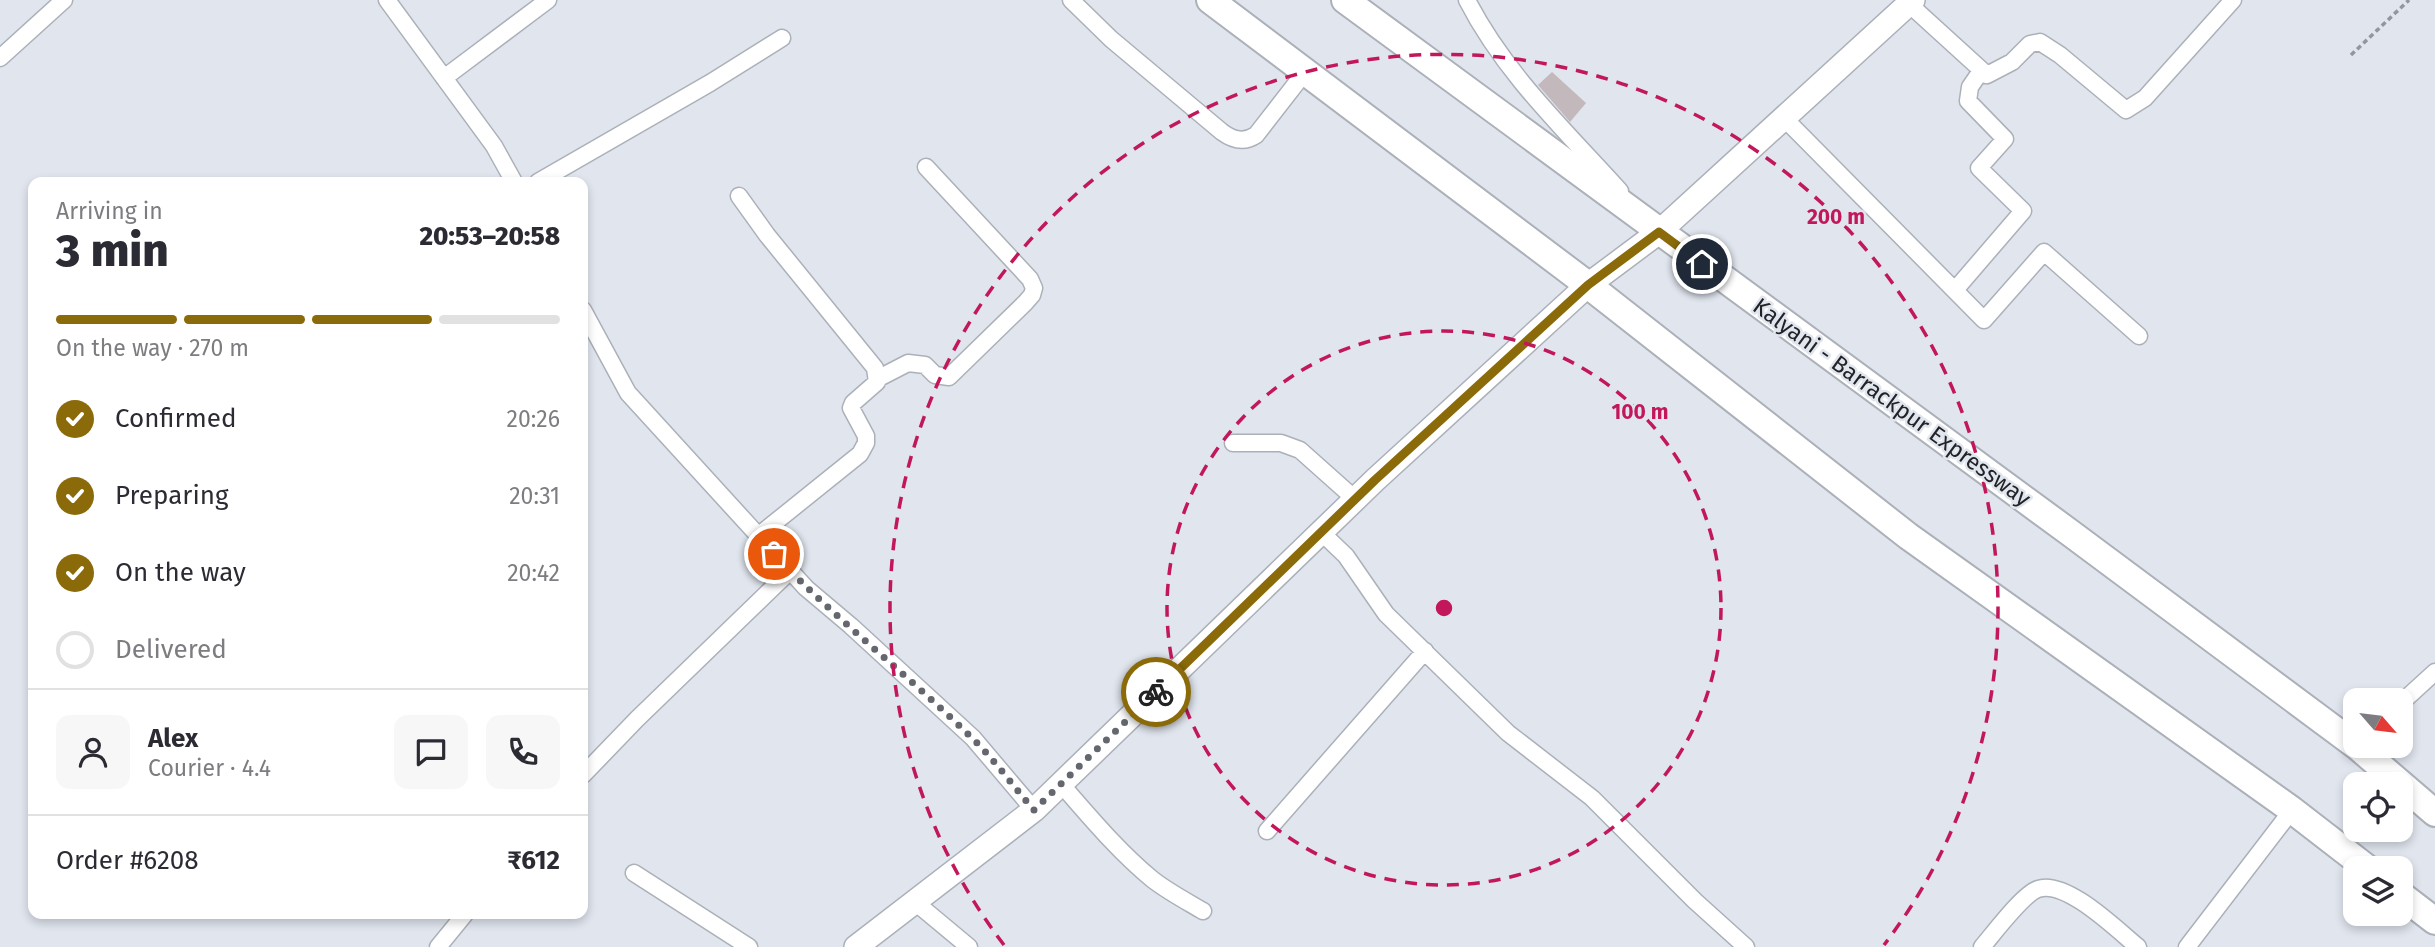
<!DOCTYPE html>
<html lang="en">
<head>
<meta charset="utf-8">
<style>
	body { margin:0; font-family:"Fira Sans",sans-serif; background:#f7f7f7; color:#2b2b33; height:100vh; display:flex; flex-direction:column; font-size:26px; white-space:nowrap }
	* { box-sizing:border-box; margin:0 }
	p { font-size:23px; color:#7c7c81 }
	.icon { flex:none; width:38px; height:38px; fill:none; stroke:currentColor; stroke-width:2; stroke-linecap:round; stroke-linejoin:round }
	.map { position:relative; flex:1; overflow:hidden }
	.panel { position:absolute; left:28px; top:177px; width:560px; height:742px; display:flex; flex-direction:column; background:#fff; border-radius:14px; box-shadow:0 4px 10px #0003 }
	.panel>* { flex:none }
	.needle { width:46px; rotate:118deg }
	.tools { position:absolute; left:2343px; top:688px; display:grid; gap:14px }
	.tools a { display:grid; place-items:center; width:70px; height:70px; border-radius:14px; background:#fff; box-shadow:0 4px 10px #0003; font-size:35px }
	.pin { position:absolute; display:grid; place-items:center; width:60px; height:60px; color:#fff; margin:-30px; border:4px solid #fff; border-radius:50%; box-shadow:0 2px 7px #0007 }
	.courier { position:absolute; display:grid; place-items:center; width:70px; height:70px; margin:-35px; border:5px solid #8b6a0a; border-radius:50%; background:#fff; color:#222; box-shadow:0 2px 9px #0007 }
	.headline em { font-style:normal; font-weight:800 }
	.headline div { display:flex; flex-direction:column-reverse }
	.headline { display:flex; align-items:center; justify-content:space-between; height:119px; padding:0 28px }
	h1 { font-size:46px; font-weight:800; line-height:52px }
	.bar { display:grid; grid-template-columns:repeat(4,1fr); gap:10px 7px; align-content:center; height:84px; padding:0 28px }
	.bar i { height:9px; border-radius:5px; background:#e1e1e2 }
	.bar .on { background:#8b6a0a }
	.bar p { grid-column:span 4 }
	.line { display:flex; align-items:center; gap:18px; padding:0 28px; border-top:2px solid #e1e1e2 }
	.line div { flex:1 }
	.round { display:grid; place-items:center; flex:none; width:74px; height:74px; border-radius:14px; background:#f7f7f7 }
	ol { padding:0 28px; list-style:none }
	li { display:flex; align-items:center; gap:21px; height:77px }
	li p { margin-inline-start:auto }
	li .icon { padding:7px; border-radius:50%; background:#8b6a0a; color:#fff; stroke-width:4 }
	li:last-child { color:#7c7c81 }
	li i { width:38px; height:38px; border:4px solid #e1e1e2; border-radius:50% }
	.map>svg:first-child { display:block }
	.building { fill:#c3b8bb }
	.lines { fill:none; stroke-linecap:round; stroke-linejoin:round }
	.minor-casing { stroke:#abb0b9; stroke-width:19 }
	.secondary-casing { stroke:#abb0b9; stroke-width:26 }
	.trunk-casing { stroke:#abb0b9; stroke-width:30 }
	.path { stroke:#92969d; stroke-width:3.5; stroke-dasharray:5 3.5; stroke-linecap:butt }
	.minor { stroke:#fff; stroke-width:16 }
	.secondary { stroke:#fff; stroke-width:23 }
	.trunk { stroke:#fff; stroke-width:26 }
	.done { stroke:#64676d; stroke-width:7; stroke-dasharray:0 12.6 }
	.route { stroke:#8b6a0a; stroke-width:9 }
	.ring { fill:none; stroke:#c2185b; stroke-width:3.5; stroke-dasharray:12 9 }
	.labels { text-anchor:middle; stroke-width:5; stroke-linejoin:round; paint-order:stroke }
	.street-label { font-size:23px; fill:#222327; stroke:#e0e5ee }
	.centre { fill:#c2185b; stroke:#e0e5ee; stroke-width:3.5 }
	.ring-label { font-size:21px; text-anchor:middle; font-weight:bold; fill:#c2185b; stroke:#e0e5ee; stroke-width:5; stroke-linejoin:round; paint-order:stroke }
</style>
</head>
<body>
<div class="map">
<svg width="2435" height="947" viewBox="0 0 2435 947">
	<rect width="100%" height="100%" fill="#e0e5ee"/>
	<!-- building -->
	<path class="building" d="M 1552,72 L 1586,103 L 1570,122 L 1538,85 Z"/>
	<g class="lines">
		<!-- minor casing -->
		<g class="minor-casing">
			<path id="minor" d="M 387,0 L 494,146 L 514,182
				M 1071,0 L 1111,39 L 1222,132 C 1233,140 1244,143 1256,135 L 1305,72
				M 1467,0 C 1505,74 1565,130 1620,191
				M 1909,4 L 1987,75 L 2012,62 L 2030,44 L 2040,42 L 2060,55 L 2126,110 L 2145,98 L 2233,0
				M 0,58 L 64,0
				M 444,78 L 548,0
				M 1784,118 L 1984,320 L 2044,252 L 2139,336
				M 538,182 L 710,83 L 782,38
				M 739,196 L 767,235 L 875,368 L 877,382 L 853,403 L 851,408 L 866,436 L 866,443 L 860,454 L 758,536
				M 1955,290 L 2023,211 L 1979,168 L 2005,139 L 1968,101 L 1970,87 L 1981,71
				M 583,310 L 628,393 L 806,588 L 851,626 L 973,738 L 1034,810
				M 877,379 L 908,363 L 925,365 L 935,375 L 949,377 L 1025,303 L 1032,295 L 1034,288 L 1030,279 L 926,167
				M 1233,443 L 1281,443 L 1300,450 L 1355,499
				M 1321,532 L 1346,556 L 1386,614 L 1508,733 L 1592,798 L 1695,901 L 1746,947
				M 2401,703 L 2435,672
				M 583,775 L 637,719 L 790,571
				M 1061,784 C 1090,817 1118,851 1152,879 C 1167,891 1186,901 1203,911
				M 1267,831 L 1425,651
				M 634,873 L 749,947
				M 915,902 L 969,947
				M 438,947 L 465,914
				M 1982,947 C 1994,933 2023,894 2038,889 C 2066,879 2117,930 2138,947
				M 2187,947 L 2292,810"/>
		</g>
		<!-- secondary casing -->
		<g class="secondary-casing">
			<path id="secondary" d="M 856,947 L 1034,810 L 1375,480 L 1588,285 L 1659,232 L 1913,0"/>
		</g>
		<!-- trunk casing -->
		<g class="trunk-casing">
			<path id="trunk" d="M 1210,0 L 1588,285 L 1908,536 L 2292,810 L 2367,868
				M 1345,0 L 2069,532 L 2358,747 L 2435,813
				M 2401,895 L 2435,921"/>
		</g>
		<!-- path -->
		<path class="path" d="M 2351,55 L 2409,0"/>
		<!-- minor -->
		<use href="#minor" class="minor"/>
		<!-- secondary -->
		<use href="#secondary" class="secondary"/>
		<!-- trunk -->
		<use href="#trunk" class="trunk"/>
	</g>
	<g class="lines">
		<!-- done -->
		<path class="done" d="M 774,554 C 835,619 907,674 971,737 C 994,759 1013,786 1034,810 L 1156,692"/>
		<!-- route -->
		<path class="route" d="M 1156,692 L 1375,480 L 1433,427 L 1588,285 L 1659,232 L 1702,264"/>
	</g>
	<!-- distance rings -->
	<g class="ring">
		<circle cx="1444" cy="608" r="277"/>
		<path d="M1004 945A554 554 0 1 1 1884 945"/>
	</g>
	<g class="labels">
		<!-- street labels -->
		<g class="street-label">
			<text transform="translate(1892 402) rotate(36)" y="8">Kalyani - Barrackpur Expressway</text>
		</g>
	</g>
	<circle cx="1444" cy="608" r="10" class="centre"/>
	<g class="ring-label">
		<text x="1836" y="224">200 m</text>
		<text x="1640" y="419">100 m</text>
	</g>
</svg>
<div class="tools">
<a><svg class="needle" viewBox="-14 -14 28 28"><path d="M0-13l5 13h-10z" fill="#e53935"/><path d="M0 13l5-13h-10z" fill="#7c7c81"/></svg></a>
<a><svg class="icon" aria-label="locate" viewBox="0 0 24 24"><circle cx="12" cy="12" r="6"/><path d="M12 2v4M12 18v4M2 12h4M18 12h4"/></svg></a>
<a><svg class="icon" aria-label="layers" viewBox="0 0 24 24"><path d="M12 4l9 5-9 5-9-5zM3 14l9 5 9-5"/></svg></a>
</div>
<div class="pin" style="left:774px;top:554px;background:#ea580c"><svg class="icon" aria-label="bag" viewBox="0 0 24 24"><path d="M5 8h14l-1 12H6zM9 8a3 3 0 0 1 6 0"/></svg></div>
<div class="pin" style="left:1702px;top:264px;background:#1f2937"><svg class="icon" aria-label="home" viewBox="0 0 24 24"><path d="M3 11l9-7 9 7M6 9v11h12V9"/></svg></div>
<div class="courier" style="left:1156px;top:692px"><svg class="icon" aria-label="bike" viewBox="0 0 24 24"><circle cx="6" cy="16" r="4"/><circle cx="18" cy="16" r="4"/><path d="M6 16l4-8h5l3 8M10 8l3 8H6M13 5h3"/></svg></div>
<section class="panel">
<div class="headline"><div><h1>3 min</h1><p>Arriving in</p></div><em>20:53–20:58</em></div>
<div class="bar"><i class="on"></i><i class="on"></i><i class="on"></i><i></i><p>On the way · 270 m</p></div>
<ol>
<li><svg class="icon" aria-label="check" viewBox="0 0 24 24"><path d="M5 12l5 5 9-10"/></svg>Confirmed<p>20:26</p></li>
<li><svg class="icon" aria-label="check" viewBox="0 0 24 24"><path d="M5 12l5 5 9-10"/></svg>Preparing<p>20:31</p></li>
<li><svg class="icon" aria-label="check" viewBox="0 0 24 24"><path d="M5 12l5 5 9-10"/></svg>On the way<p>20:42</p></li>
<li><i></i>Delivered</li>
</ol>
<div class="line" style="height:126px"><a class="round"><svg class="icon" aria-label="person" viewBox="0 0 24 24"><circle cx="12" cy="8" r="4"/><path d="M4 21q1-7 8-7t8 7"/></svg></a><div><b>Alex</b><p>Courier · 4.4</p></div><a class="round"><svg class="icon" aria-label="chat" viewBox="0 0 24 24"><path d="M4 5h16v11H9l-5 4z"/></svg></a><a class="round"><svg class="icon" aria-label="phone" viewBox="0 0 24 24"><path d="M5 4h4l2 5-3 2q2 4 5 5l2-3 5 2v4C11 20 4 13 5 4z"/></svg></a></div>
<div class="line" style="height:91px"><div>Order #6208</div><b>₹612</b></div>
</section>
</div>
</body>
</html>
